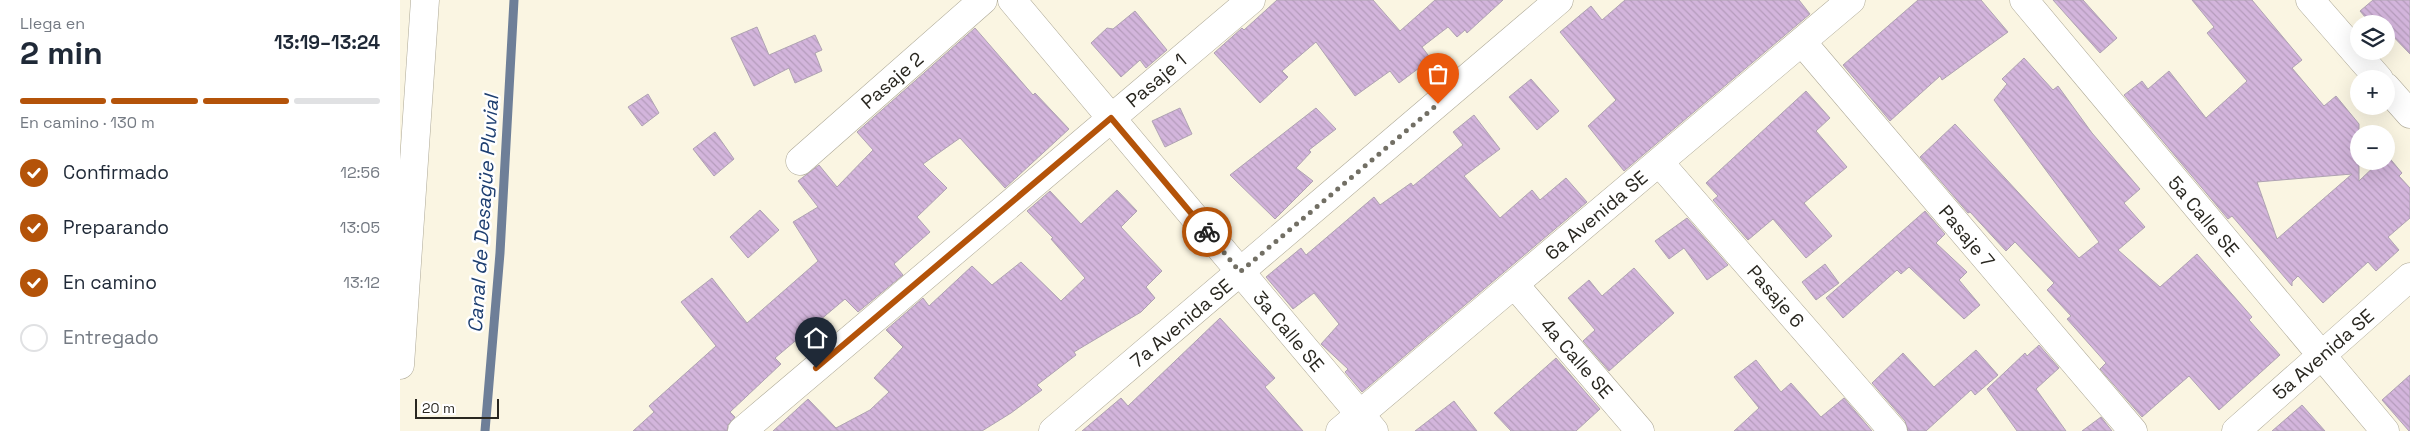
<!DOCTYPE html>
<html lang="es">
<head>
<meta charset="utf-8">
<style>
	body { margin:0; font-family:"Space Grotesk",sans-serif; background:#f2f2f3; color:#1f2937; height:100vh; display:flex; flex-direction:column; font-size:19px; white-space:nowrap }
	* { box-sizing:border-box; margin:0 }
	p { font-size:16px; color:#747a83 }
	.icon { flex:none; width:28px; height:28px; fill:none; stroke:currentColor; stroke-width:2; stroke-linecap:round; stroke-linejoin:round }
	.map { position:relative; flex:1; overflow:hidden }
	.side { display:flex; flex-direction:column; background:#fff; width:400px }
	.side>* { flex:none }
	.fabs { position:absolute; left:1950px; top:15px; display:grid; gap:10px }
	.fabs a { display:grid; place-items:center; width:45px; height:45px; border-radius:50%; background:#fff; box-shadow:0 5px 20px #0002; font-size:25px }
	.scale { position:absolute; left:15px; bottom:12px; width:84px; box-sizing:border-box; padding-left:5px; border:2px solid #292720; border-top:0; font-size:14px; line-height:18px; white-space:nowrap; color:#292720; -webkit-text-stroke:4px #fff; paint-order:stroke }
	.pin { position:absolute; display:grid; place-items:center; width:42px; height:42px; color:#fff; margin:-51px -21px; border-radius:50% 50% 50% 0; rotate:-45deg; box-shadow:0 0 5px #0007 }
	.pin .icon { rotate:45deg }
	.courier { position:absolute; display:grid; place-items:center; width:50px; height:50px; margin:-25px; border:4px solid #b45309; border-radius:50%; background:#fff; color:#222; box-shadow:0 1px 6px #0007 }
	.headline em { font-style:normal; font-weight:700 }
	.headline div { display:flex; flex-direction:column-reverse }
	.headline { display:flex; align-items:center; justify-content:space-between; height:85px; padding:0 20px }
	h1 { font-size:32px; font-weight:700; line-height:38px }
	.bar { display:grid; grid-template-columns:repeat(4,1fr); gap:8px 5px; align-content:center; height:60px; padding:0 20px }
	.bar i { height:6px; border-radius:4px; background:#e0e1e3 }
	.bar .current { background:#b45309 }
	.bar p { grid-column:span 4 }
	ol { padding:0 20px; list-style:none }
	li { display:flex; align-items:center; gap:15px; height:55px }
	li p { margin-inline-start:auto }
	li .icon { padding:5px; border-radius:50%; background:#b45309; color:#fff; stroke-width:4 }
	li:last-child { color:#747a83 }
	li i { width:28px; height:28px; border:2px solid #e0e1e3; border-radius:50% }
	main { display:flex; flex:1; min-height:0 }
	.map>svg:first-child { display:block }
	.lines { fill:none; stroke-linecap:round; stroke-linejoin:round }
	.stream { stroke:#6e7f98; stroke-width:9 }
	.building { fill:url(#building-back-hatch); stroke:#afa3b2; fill-rule:evenodd }
	.minor-casing { stroke:#ada896; stroke-width:29 }
	.minor { stroke:#fff; stroke-width:28 }
	.done { stroke:#726f64; stroke-width:5; stroke-dasharray:0 9 }
	.route { stroke:#b45309; stroke-width:6 }
	.labels { text-anchor:middle; stroke-width:5; stroke-linejoin:round; paint-order:stroke }
	.street-label { font-size:19px; fill:#292720; stroke:#fff }
	.water-label { font-size:20px; font-style:italic; fill:#1e3f71; stroke:#fff }
</style>
</head>
<body>
<main>
<section class="side">
<div class="headline"><div><h1>2 min</h1><p>Llega en</p></div><em>13:19–13:24</em></div>
<div class="bar"><i class="current"></i><i class="current"></i><i class="current"></i><i></i><p>En camino · 130 m</p></div>
<ol>
<li><svg class="icon" aria-label="check" viewBox="0 0 24 24"><path d="M5 12l5 5 9-10"/></svg>Confirmado<p>12:56</p></li>
<li><svg class="icon" aria-label="check" viewBox="0 0 24 24"><path d="M5 12l5 5 9-10"/></svg>Preparando<p>13:05</p></li>
<li><svg class="icon" aria-label="check" viewBox="0 0 24 24"><path d="M5 12l5 5 9-10"/></svg>En camino<p>13:12</p></li>
<li><i></i>Entregado</li>
</ol>
</section>
<div class="map">
<svg width="2010" height="431" viewBox="0 0 2010 431">
	<defs>
		<pattern id="building-back-hatch" width="6" height="6" patternUnits="userSpaceOnUse" patternTransform="scale(1.25)"><rect width="6" height="6" fill="#d3b5dc"/><path d="M-1 5l2 2M0 0l6 6M5-1l2 2" fill="none" stroke="#b59cbc"/></pattern>
	</defs>
	<rect width="100%" height="100%" fill="#faf5e2"/>
	<g class="lines">
		<!-- stream -->
		<path class="stream" d="M 85,431 L 100,253 L 114,0"/>
	</g>
	<!-- building -->
	<path class="building" d="M 877,0 L 973,0 L 1000,31 L 1035,0 L 1103,0 L 1067,33 L 1065,30 L 1057,37 L 1048,27 L 1022,47 L 1031,59 L 999,83 L 990,71 L 955,96 L 916,42 L 882,71 L 888,77 L 860,103 L 814,53 L 842,28 L 844,30 Z
		M 1225,0 L 1399,0 L 1410,14 L 1224,171 L 1188,126 L 1216,100 L 1160,32 L 1191,6 L 1202,20 Z
		M 1518,0 L 1581,0 L 1608,32 L 1542,80 L 1540,76 L 1490,121 L 1443,65 Z
		M 1653,0 L 1683,0 L 1717,38 L 1700,53 Z
		M 1792,0 L 1852,0 L 1902,60 L 1892,68 L 1924,106 L 1936,96 L 1959,124 L 1959,181 L 1980,161 L 1986,161 L 1987,155 L 2002,173 L 1999,176 L 2010,188 L 2010,218 L 1988,237 L 1999,250 L 1976,271 L 1968,262 L 1923,303 L 1898,276 L 1892,282 L 1892,286 L 1832,216 L 1828,219 L 1724,95 L 1742,81 L 1748,89 L 1769,71 L 1806,118 L 1847,81 L 1807,33 L 1814,27 ZM 1952,174 L 1877,239 L 1857,182 Z
		M 1973,0 L 2010,0 L 2010,54 L 1986,29 L 1986,24 L 1971,24 L 1960,11 Z
		M 735,11 L 767,50 L 746,68 L 740,60 L 721,77 L 691,43 L 707,28 L 713,29 Z
		M 357,27 L 369,55 L 415,35 L 422,50 L 415,53 L 422,71 L 395,83 L 389,68 L 354,86 L 331,38 Z
		M 575,28 L 633,95 L 635,93 L 669,129 L 605,188 L 560,138 L 523,164 L 547,188 L 517,217 L 530,232 L 494,264 L 503,275 L 458,312 L 445,299 L 375,358 L 381,364 L 330,412 L 335,417 L 328,425 L 327,431 L 233,431 L 254,412 L 249,406 L 316,346 L 281,302 L 312,278 L 347,323 L 418,261 L 393,222 L 418,207 L 398,181 L 419,165 L 437,187 L 473,150 L 457,132 Z
		M 1624,58 L 1653,90 L 1658,86 L 1692,133 L 1740,189 L 1724,203 L 1745,227 L 1718,250 L 1760,287 L 1797,254 L 1852,317 L 1849,320 L 1880,355 L 1819,410 L 1789,376 L 1742,417 L 1700,369 L 1706,363 L 1667,319 L 1671,316 L 1647,290 L 1654,283 L 1615,242 L 1606,251 L 1570,212 L 1568,213 L 1520,157 L 1555,124 L 1679,258 L 1699,242 L 1594,100 L 1607,84 L 1602,79 Z
		M 1131,79 L 1159,111 L 1137,130 L 1109,97 Z
		M 1406,91 L 1430,118 L 1416,131 L 1447,167 L 1404,203 L 1432,236 L 1406,258 L 1373,219 L 1348,240 L 1313,200 L 1318,196 L 1306,183 Z
		M 248,94 L 259,113 L 242,126 L 228,107 Z
		M 780,108 L 792,134 L 765,147 L 752,121 Z
		M 916,108 L 936,129 L 909,150 L 911,152 L 896,168 L 913,181 L 875,219 L 830,175 Z
		M 1074,115 L 1100,149 L 1064,176 L 1100,218 L 1132,190 L 1140,200 L 1166,178 L 1187,202 L 962,392 L 945,372 L 948,369 L 921,344 L 939,324 L 914,293 L 893,309 L 866,277 L 901,248 L 906,255 L 974,197 L 980,205 L 1011,183 L 1013,186 L 1063,145 L 1053,132 Z
		M 315,132 L 334,159 L 314,176 L 293,149 Z
		M 717,190 L 737,211 L 721,227 L 762,271 L 746,287 L 755,298 L 741,312 L 674,352 L 676,355 L 637,385 L 642,390 L 611,413 L 582,431 L 373,431 L 408,399 L 436,428 L 470,410 L 489,392 L 474,378 L 503,347 L 486,330 L 523,298 L 529,306 L 572,266 L 592,285 L 621,262 L 661,301 L 685,278 L 651,239 L 653,238 L 627,211 L 650,191 L 681,224 Z
		M 360,210 L 379,230 L 348,258 L 330,237 Z
		M 1525,211 L 1545,234 L 1536,243 L 1567,272 L 1559,280 L 1580,305 L 1564,319 L 1509,267 L 1501,274 L 1497,270 L 1443,318 L 1426,298 Z
		M 1287,218 L 1328,265 L 1307,280 L 1284,248 L 1269,259 L 1255,241 Z
		M 1425,264 L 1439,283 L 1416,300 L 1402,282 Z
		M 1234,268 L 1274,313 L 1209,371 L 1183,341 L 1195,330 L 1168,298 L 1189,280 L 1202,296 Z
		M 820,318 L 875,378 L 865,387 L 903,431 L 682,431 L 721,398 L 728,406 Z
		M 1639,345 L 1659,368 L 1636,389 L 1666,431 L 1617,431 L 1587,389 L 1625,353 L 1627,356 Z
		M 1576,350 L 1598,375 L 1575,395 L 1571,390 L 1526,431 L 1508,431 L 1505,421 L 1472,383 L 1503,353 L 1534,387 Z
		M 1156,358 L 1200,409 L 1176,431 L 1111,431 L 1094,413 Z
		M 1356,360 L 1381,392 L 1391,383 L 1421,417 L 1444,398 L 1472,431 L 1334,431 L 1359,408 L 1334,377 Z
		M 2010,375 L 2010,431 L 2009,431 L 1982,400 Z
		M 1054,401 L 1077,431 L 1015,431 Z
		M 1902,405 L 1925,431 L 1872,431 Z
		M 1701,417 L 1712,431 L 1682,431 Z"/>
	<g class="lines">
		<!-- minor casing -->
		<g class="minor-casing">
			<path id="minor" d="M 612,0 L 974,431
				M 1624,0 L 1985,431
				M 1910,0 L 1979,79
				M 1402,42 L 1733,431
				M 1986,87 L 2010,114
				M 400,161 L 583,0
				M 1259,162 L 1493,431
				M 1114,284 L 1240,431
				M 0,365 L 25,0
				M 342,431 L 851,0
				M 653,431 L 1159,0
				M 940,431 L 1451,0
				M 1836,431 L 2010,277"/>
		</g>
		<!-- minor -->
		<use href="#minor" class="minor"/>
	</g>
	<g class="lines">
		<!-- done -->
		<path class="done" d="M 807,232 L 840,272 L 1038,104"/>
		<!-- route -->
		<path class="route" d="M 416,368 L 711,118 L 807,232"/>
	</g>
	<g class="labels">
		<!-- street labels -->
		<g class="street-label">
			<text transform="translate(492 80) rotate(-41)" y="7">Pasaje 2</text>
			<text transform="translate(756 80) rotate(-40)" y="7">Pasaje 1</text>
			<text transform="translate(1196 215) rotate(-40)" y="7">6a Avenida SE</text>
			<text transform="translate(1804 216) rotate(50)" y="7">5a Calle SE</text>
			<text transform="translate(1567 236) rotate(50)" y="7">Pasaje 7</text>
			<text transform="translate(1376 296) rotate(49)" y="7">Pasaje 6</text>
			<text transform="translate(781 323) rotate(-40)" y="7">7a Avenida SE</text>
			<text transform="translate(889 331) rotate(50)" y="7">3a Calle SE</text>
			<text transform="translate(1923 354) rotate(-41)" y="7">5a Avenida SE</text>
			<text transform="translate(1177 358) rotate(49)" y="7">4a Calle SE</text>
		</g>
		<!-- water labels -->
		<g class="water-label">
			<text transform="translate(83 214) rotate(-86)" y="7">Canal de Desagüe Pluvial</text>
		</g>
	</g>
</svg>
<div class="fabs">
<a><svg class="icon" aria-label="layers" viewBox="0 0 24 24"><path d="M12 4l9 5-9 5-9-5zM3 14l9 5 9-5"/></svg></a>
<a>+</a>
<a>−</a>
</div>
<div class="scale">20 m</div>
<div class="pin" style="left:1038px;top:104px;background:#ea580c"><svg class="icon" aria-label="bag" viewBox="0 0 24 24"><path d="M5 8h14l-1 12H6zM9 8a3 3 0 0 1 6 0"/></svg></div>
<div class="pin" style="left:416px;top:368px;background:#1f2937"><svg class="icon" aria-label="home" viewBox="0 0 24 24"><path d="M3 11l9-7 9 7M6 9v11h12V9"/></svg></div>
<div class="courier" style="left:807px;top:232px"><svg class="icon" aria-label="bike" viewBox="0 0 24 24"><circle cx="6" cy="16" r="4"/><circle cx="18" cy="16" r="4"/><path d="M6 16l4-8h5l3 8M10 8l3 8H6M13 5h3"/></svg></div>
</div>
</main>
</body>
</html>
